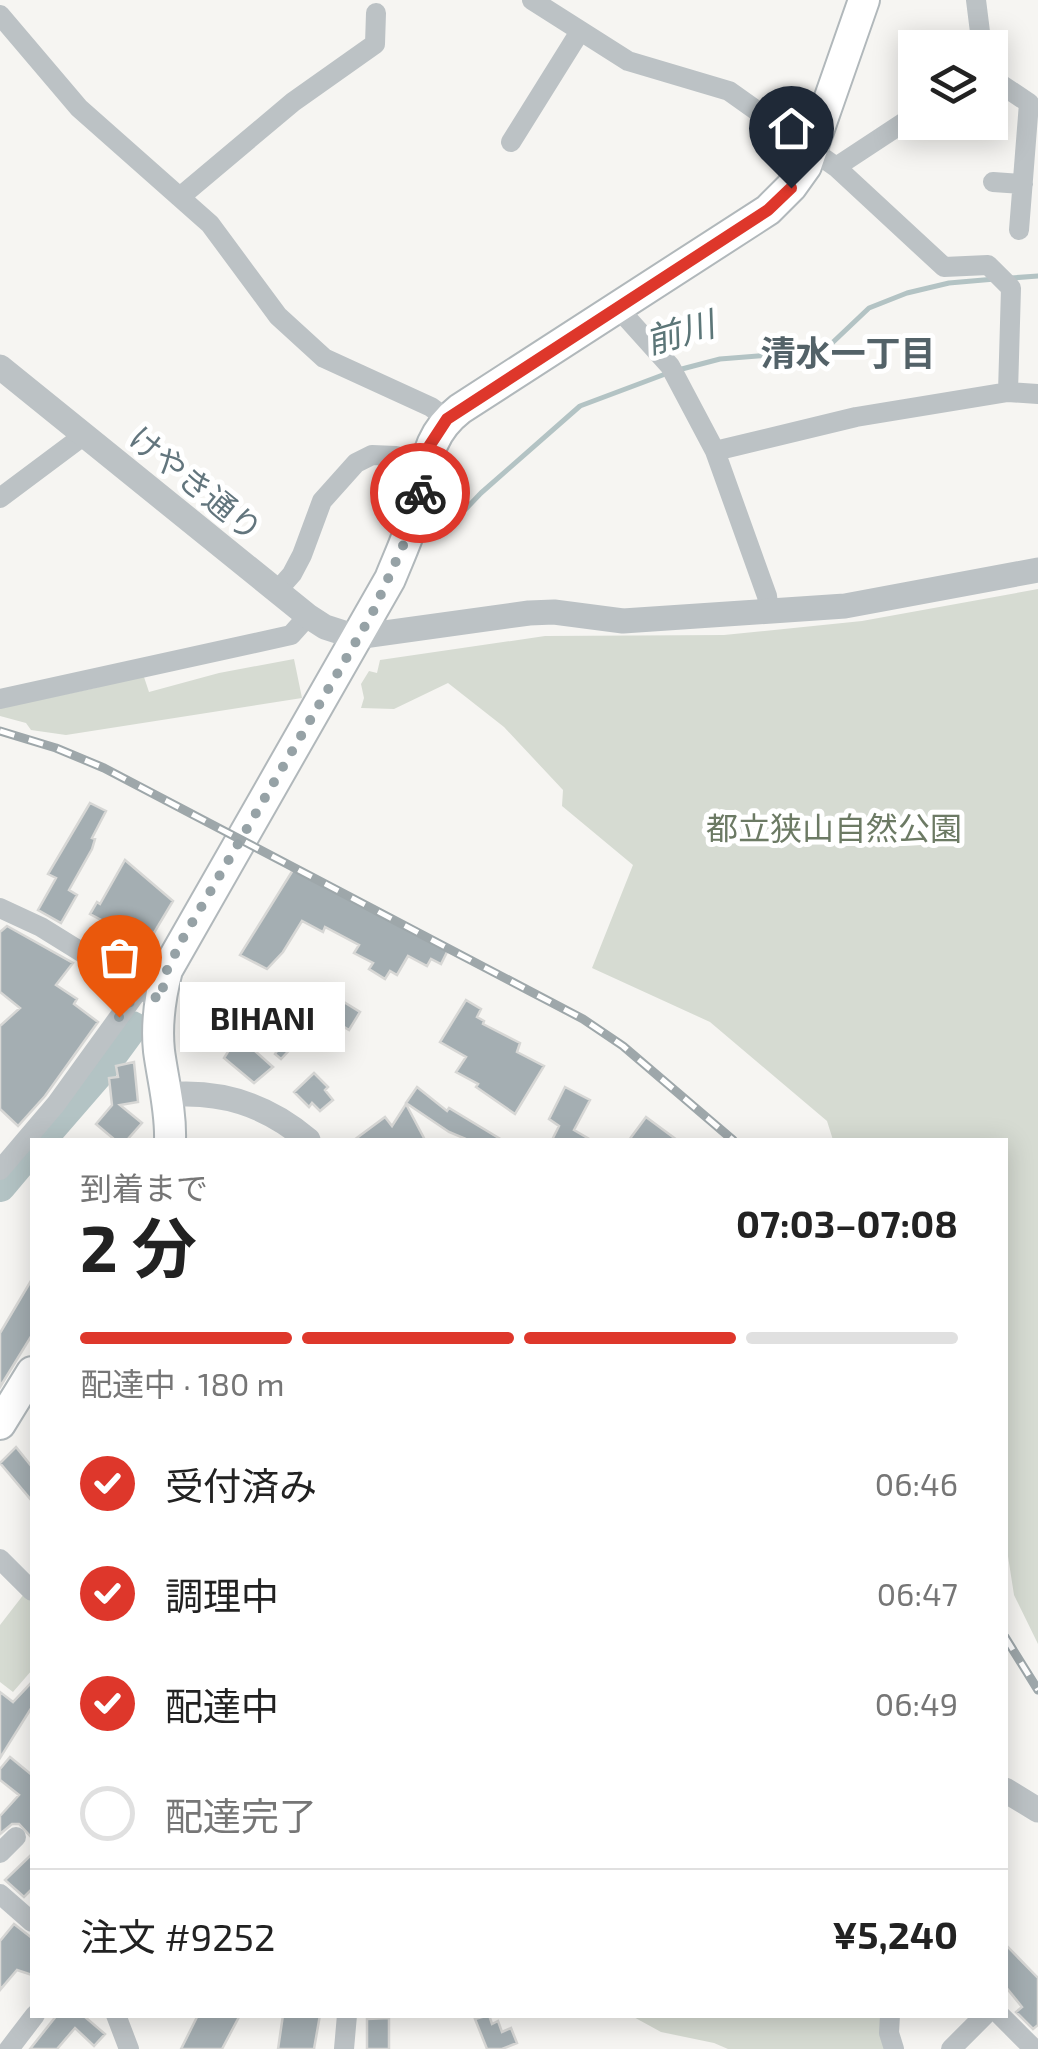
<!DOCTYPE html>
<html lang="ja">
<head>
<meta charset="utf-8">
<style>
	body { margin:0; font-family:"Exo 2","Noto Sans JP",sans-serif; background:#f2f2f2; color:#222; height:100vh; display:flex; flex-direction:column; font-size:38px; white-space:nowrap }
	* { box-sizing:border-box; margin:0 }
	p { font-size:32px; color:#767676 }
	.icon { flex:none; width:55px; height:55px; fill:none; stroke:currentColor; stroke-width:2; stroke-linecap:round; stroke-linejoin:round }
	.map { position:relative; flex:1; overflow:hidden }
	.sheet { position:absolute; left:30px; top:1138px; width:978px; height:880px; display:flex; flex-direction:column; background:#fff; border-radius:0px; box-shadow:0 5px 25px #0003 }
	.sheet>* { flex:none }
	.fabs { position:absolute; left:898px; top:30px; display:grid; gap:20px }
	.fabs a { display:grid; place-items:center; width:110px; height:110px; border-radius:0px; background:#fff; box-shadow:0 5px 25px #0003; font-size:50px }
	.pin { position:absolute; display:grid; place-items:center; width:85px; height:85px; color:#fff; margin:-102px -42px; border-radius:50% 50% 50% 0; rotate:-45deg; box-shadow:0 0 10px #0007 }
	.pin .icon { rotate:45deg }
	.courier { position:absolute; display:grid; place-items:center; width:100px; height:100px; margin:-50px; border:8px solid #de372b; border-radius:50%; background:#fff; color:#222; box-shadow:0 2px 12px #0007 }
	.bubble { position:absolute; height:70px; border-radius:0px; background:#fff; box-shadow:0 5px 25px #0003; font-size:32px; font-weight:700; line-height:70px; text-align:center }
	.headline em { font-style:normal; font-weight:700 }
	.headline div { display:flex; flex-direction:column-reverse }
	.headline { display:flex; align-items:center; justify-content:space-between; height:170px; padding:0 50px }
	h1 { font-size:65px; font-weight:700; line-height:75px }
	.bar { display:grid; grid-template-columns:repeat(4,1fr); gap:15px 10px; align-content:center; height:120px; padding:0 50px }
	.bar i { height:12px; border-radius:8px; background:#e0e0e0 }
	.bar .on { background:#de372b }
	.bar p { grid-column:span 4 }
	.line { display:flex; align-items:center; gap:25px; padding:0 50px; border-top:2px solid #e0e0e0 }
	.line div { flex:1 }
	ol { padding:0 50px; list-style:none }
	li { display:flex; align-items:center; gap:30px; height:110px }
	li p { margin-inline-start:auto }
	li .icon { padding:10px; border-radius:50%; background:#de372b; color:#fff; stroke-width:4 }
	li:last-child { color:#767676 }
	li i { width:55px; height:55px; border:5px solid #e0e0e0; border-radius:50% }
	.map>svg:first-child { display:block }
	.green { fill:#d6dbd2 }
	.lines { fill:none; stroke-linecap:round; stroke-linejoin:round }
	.stream { stroke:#b3c3c4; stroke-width:5 }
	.river { stroke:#b3c3c4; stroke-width:32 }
	.building { fill:#a4aeb2; stroke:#d7d7d5; stroke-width:2.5 }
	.secondary-casing { stroke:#b1b8bb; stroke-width:34 }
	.minor { stroke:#bcc2c5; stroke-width:20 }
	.tertiary { stroke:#bcc2c5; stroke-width:25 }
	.secondary { stroke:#fff; stroke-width:30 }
	.rail-casing { stroke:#9ea7aa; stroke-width:9 }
	.rail { stroke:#fff; stroke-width:5; stroke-dasharray:15; stroke-linecap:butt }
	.done { stroke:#96a2a6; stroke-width:10; stroke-dasharray:0 18 }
	.route { stroke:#de372b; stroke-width:12 }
	.labels { text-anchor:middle; stroke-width:10; stroke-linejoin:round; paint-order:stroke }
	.street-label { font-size:32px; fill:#62757d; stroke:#fff }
	.park-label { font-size:32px; fill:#6c7a64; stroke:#fff }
	.water-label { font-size:35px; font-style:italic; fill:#5c7678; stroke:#fff }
	.neighbourhood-label { font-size:35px; font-weight:bold; fill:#536268; stroke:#fff }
</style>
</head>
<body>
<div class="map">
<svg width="1038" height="2049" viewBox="0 0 1038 2049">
	<rect width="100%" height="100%" fill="#f6f5f2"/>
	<!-- green -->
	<path class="green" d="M 1038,589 L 1038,1644 L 1014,1595 L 1005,1537 L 1005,1140 L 833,1140 L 827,1121 L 710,1022 L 592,968 L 633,865 L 562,806 L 563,790 L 504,727 L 448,683 L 394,709 L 361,708 L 364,698 L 361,684 L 369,671 L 377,673 L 380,660 L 545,636 L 724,635 L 862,621 Z
		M 294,659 L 302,698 L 66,735 L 31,730 L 26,723 L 0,716 L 0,708 L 95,688 L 143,674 L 149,692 L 219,673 Z
		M 24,1594 L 32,1602 L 32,1670 L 13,1692 L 0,1682 L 0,1625 Z
		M 630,2015 L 887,2015 L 887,2049 L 728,2049 L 714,2043 L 661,2032 Z"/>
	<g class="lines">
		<!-- stream -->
		<path class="stream" d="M 1011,278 L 1038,276
			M 678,370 L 720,359 L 785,354 L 830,345 L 869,308 L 907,293 L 949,283 L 995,279
			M 440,536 L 481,493 L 580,406 L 668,373"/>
		<!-- river -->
		<path class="river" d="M 40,1140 L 99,1072 L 132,1027
			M 0,1186 L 32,1148"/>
	</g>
	<!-- building -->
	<path class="building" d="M 90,803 L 106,811 L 92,838 L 95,839 L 92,849 L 69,890 L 77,895 L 61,923 L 38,910 L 56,878 L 48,874 Z
		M 125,860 L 173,901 L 133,968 L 87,939 L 101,920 L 90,914 L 97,902 L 100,904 Z
		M 293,870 L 448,950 L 441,964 L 431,959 L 427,966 L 408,956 L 397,975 L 390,971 L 385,979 L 369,969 L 373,963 L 354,953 L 359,945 L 325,927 L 323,932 L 302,921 L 283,952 L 267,969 L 240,955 Z
		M 7,926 L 73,963 L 56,985 L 77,999 L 74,1004 L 98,1022 L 45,1096 L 18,1126 L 0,1109 L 0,1026 L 20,1008 L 0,992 L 0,932 Z
		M 321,988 L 360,1012 L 349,1030 L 323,1014 L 281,1059 L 275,1054 L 289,1033 L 268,1013 L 277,1004 L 296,1021 Z
		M 466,1000 L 481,1009 L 477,1017 L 484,1021 L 483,1024 L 520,1043 L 517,1052 L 544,1066 L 515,1114 L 476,1087 L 478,1084 L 456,1072 L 466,1057 L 440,1042 Z
		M 252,1013 L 272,1024 L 255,1051 L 273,1067 L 254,1083 L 224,1058 Z
		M 134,1062 L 138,1102 L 120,1105 L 142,1123 L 127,1140 L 115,1140 L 96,1124 L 112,1105 L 109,1078 L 118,1077 L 116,1066 Z
		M 314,1073 L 328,1087 L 325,1090 L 333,1100 L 320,1111 L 312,1103 L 309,1107 L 294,1092 Z
		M 417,1087 L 447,1111 L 449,1108 L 502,1140 L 468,1140 L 449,1132 L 406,1103 Z
		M 565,1087 L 590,1100 L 574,1130 L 591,1140 L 552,1140 L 559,1126 L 549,1119 Z
		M 406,1104 L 425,1140 L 354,1140 L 385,1117 L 392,1126 Z
		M 646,1117 L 677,1140 L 629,1140 Z
		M 32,1279 L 32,1335 L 0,1387 L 0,1333 Z
		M 16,1447 L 32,1467 L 32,1501 L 0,1463 Z
		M 32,1682 L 32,1707 L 0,1758 L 0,1692 L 13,1702 Z
		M 10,1757 L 32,1775 L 32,1838 L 19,1824 L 12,1824 L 0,1834 L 0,1816 L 19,1795 L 0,1780 L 0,1769 Z
		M 32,1854 L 32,1889 L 24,1897 L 5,1880 Z
		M 14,1924 L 32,1938 L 32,1975 L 17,1970 L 0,1990 L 0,1941 Z
		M 1005,1944 L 1038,1978 L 1038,2025 L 1033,2029 L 1016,2012 L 1022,2007 L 1005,1986 Z
		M 57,2015 L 87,2015 L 85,2017 L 105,2034 L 94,2046 L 75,2028 L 57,2049 L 30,2049 Z
		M 198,2015 L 240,2015 L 222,2049 L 181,2049 Z
		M 283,2015 L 320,2015 L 314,2049 L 278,2049 Z
		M 489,2015 L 492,2024 L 498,2021 L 502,2032 L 511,2028 L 517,2043 L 502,2049 L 487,2049 L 475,2019 Z
		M 389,2018 L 389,2049 L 367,2049 L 367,2019 Z"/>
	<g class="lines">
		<!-- secondary casing -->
		<g class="secondary-casing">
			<path id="secondary" d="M 170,1140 C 171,1110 163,1081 159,1051 C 156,1023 160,997 167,970 L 390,579 C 398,559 407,540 413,520 C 428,477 420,440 460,409 L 768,210 L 791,187 L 806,166 L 864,0
				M 0,1424 L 32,1372"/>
		</g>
		<!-- minor -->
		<path class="minor" d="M 532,0 L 628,61 L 729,91 L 836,167 L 915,115
			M 976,0 L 982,48
			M 0,15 L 79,108 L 210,224 L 278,316 L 324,358 L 431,407 L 447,419
			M 990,77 L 1029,103 L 1019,230
			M 511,142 L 579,33
			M 836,167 L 944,267 L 988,265 L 1011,288 L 1008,392
			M 993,182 L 1023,184
			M 180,197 L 293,102 L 375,44 L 376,13
			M 617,307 L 670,366 L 715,451 L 767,596 L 769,612
			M 715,451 L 856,417 L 1008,392 L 1038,394
			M 0,498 L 83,436
			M 277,591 L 292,574 L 302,555 L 322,501 L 356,463 L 372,455 L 396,456 L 426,466
			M 0,699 L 291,635 L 308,616
			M 0,908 L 41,927 L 149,994
			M 0,1170 L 56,1104 L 140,988
			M 0,1559 L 32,1591
			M 0,1853 L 16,1837
			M 0,1894 L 32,1922
			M 116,2015 L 129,2049
			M 890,2015 L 889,2033 L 894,2049
			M 1000,2015 L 1034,2049
			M 9,2049 L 35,2015
			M 344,2049 L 347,2015
			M 951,2049 L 985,2015"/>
		<!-- tertiary -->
		<path class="tertiary" d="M 0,367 L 308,616 L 325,627 L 356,637 L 529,613 L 554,612 L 623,621 L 845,606 L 1038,570
			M 166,1095 C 220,1090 266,1104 308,1140
			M 1005,1790 L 1038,1810"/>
		<!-- secondary -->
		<use href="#secondary" class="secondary"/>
		<!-- rail casing -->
		<g class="rail-casing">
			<path id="rail" d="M 0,731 L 56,748 L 104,768 L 583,1019 L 623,1046 L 733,1140
				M 1005,1637 L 1038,1690"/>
		</g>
		<!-- rail -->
		<use href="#rail" class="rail"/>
	</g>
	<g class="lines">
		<!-- done -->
		<path class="done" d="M 119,1017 L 140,988 L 160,1000 L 167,970 L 182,940 L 372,614 L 406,539 L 420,493"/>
		<!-- route -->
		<path class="route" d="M 420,493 L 428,448 L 447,419 L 768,210 L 791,188"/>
	</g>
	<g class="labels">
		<!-- street labels -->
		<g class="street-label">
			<text transform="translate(195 484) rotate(39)" y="11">けやき通り</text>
		</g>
		<!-- park labels -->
		<g class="park-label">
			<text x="834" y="840">都立狭山自然公園</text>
		</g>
		<!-- water labels -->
		<g class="water-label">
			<text transform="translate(680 333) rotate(-16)" y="12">前川</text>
		</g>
		<!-- neighbourhood labels -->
		<g class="neighbourhood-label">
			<text x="848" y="366">清水一丁目</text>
		</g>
	</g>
</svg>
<div class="fabs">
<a><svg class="icon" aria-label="layers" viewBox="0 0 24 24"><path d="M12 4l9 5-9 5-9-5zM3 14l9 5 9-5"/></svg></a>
</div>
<div class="pin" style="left:119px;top:1017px;background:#ea580c"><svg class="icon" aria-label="bag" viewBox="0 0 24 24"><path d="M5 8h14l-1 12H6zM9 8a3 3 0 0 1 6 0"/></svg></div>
<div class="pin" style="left:791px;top:188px;background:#1f2937"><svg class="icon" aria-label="home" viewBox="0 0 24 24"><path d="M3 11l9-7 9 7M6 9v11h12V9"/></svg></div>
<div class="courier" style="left:420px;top:493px"><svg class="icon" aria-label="bike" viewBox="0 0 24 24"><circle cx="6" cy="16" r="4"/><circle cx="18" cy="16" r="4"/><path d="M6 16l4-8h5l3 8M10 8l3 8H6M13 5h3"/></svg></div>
<div class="bubble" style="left:180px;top:982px;width:165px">BIHANI</div>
<section class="sheet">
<div class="headline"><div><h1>2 分</h1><p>到着まで</p></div><em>07:03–07:08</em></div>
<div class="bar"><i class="on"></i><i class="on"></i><i class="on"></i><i></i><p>配達中 · 180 m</p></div>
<ol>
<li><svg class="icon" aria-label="check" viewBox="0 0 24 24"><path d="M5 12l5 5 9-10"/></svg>受付済み<p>06:46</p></li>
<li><svg class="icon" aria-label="check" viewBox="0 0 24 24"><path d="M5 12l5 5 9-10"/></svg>調理中<p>06:47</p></li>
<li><svg class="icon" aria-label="check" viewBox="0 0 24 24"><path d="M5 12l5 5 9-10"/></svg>配達中<p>06:49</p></li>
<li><i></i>配達完了</li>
</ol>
<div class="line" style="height:130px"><div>注文 #9252</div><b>¥5,240</b></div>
</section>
</div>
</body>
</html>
